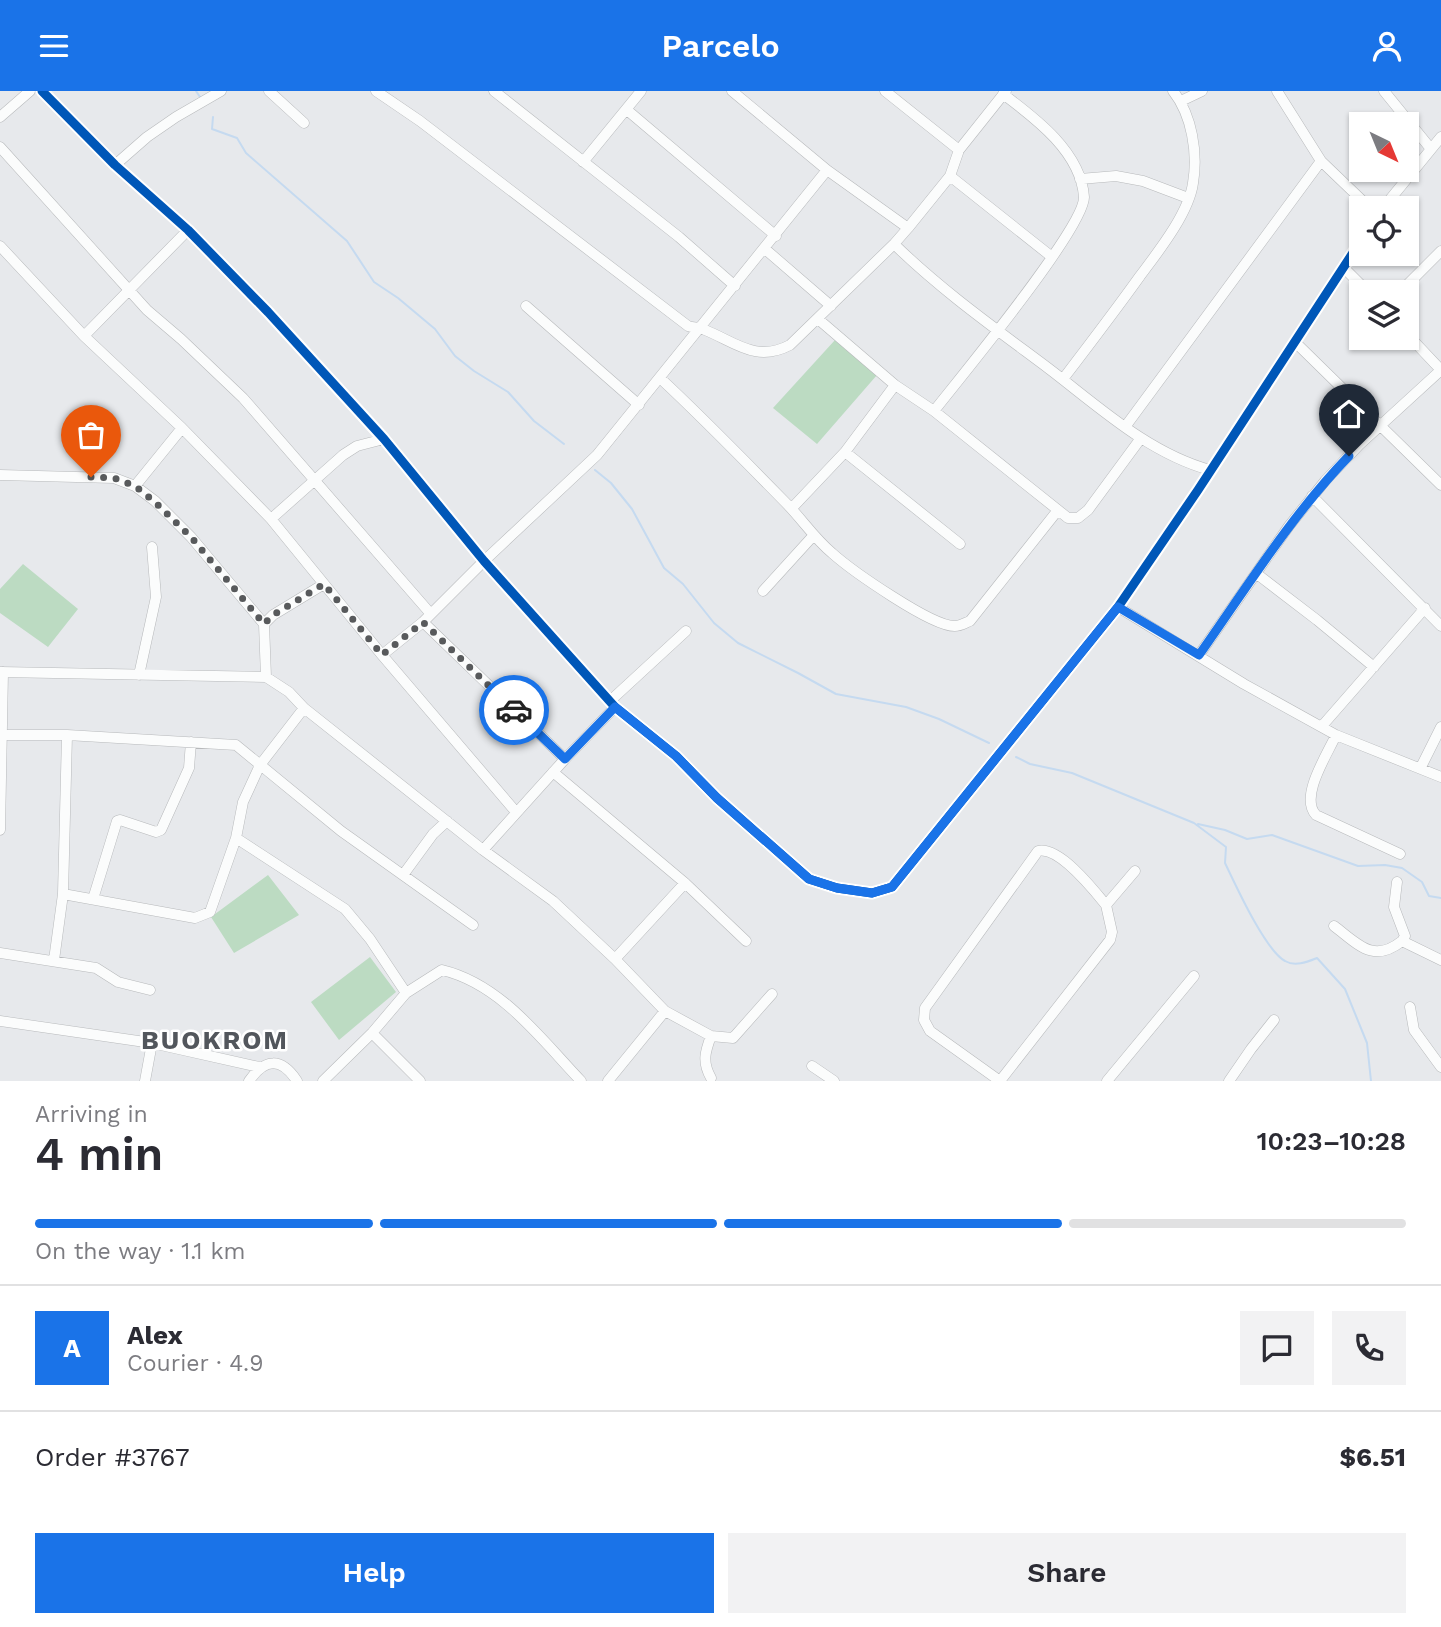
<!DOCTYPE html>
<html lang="en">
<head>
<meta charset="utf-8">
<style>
	body { margin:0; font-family:"Work Sans",sans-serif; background:#f2f2f3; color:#2b2b33; height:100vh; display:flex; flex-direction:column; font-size:26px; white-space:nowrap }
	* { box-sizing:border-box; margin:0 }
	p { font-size:23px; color:#7c7c81 }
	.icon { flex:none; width:38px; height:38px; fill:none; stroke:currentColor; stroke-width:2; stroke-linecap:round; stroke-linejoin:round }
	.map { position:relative; height:990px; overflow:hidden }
	.details { display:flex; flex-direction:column; background:#fff; flex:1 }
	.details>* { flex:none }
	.needle { width:46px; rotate:137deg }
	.fabs { position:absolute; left:1349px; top:21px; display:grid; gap:14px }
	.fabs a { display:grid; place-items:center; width:70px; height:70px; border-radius:0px; background:#fff; box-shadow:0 2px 5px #0004; font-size:35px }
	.pin { position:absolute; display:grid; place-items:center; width:60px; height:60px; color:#fff; margin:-72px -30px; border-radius:50% 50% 50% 0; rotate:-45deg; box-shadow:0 0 7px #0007 }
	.pin .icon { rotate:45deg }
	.courier { position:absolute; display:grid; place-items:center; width:70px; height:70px; margin:-35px; border:5px solid #1a73e8; border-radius:50%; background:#fff; color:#222; box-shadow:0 2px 9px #0007 }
	.headline em { font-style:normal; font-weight:600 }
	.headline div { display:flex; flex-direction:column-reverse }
	.headline { display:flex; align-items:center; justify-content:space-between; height:119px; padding:0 35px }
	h1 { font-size:46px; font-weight:600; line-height:52px }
	.bar { display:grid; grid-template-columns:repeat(4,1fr); gap:10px 7px; align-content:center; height:84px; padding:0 35px }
	.bar i { height:9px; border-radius:5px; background:#e1e1e2 }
	.bar .active { background:#1a73e8 }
	.bar p { grid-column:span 4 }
	.line { display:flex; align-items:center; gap:18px; padding:0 35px; border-top:2px solid #e1e1e2 }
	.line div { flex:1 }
	.round { display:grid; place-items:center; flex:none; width:74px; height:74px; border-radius:0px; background:#f2f2f3 }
	.action { display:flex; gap:14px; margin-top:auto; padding:14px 35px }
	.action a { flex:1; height:80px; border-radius:0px; background:#1a73e8; color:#fff; font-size:28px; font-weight:600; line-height:80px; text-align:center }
	.action a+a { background:#f2f2f3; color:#2b2b33 }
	header { display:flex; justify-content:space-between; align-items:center; height:91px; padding:0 35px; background:#1a73e8; color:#fff; font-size:32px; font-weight:600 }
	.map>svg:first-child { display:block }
	.green { fill:#bcdbc2 }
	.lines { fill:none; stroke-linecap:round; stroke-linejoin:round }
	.stream { stroke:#c5daf0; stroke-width:2 }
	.minor-casing { stroke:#b7b9bb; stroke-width:11 }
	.minor { stroke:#fbfcfc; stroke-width:10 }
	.cycleway-casing { stroke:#fff; stroke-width:13 }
	.cycleway { stroke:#0057b8; stroke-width:9 }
	.done { stroke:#585a5c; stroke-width:7; stroke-dasharray:0 12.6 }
	.route { stroke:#1a73e8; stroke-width:9 }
	.labels { text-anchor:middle; stroke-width:5; stroke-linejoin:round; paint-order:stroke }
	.district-label { font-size:26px; font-weight:bold; letter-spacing:2px; fill:#52565c; stroke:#fff }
</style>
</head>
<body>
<header><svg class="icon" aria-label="menu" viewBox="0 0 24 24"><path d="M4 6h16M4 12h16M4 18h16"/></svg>Parcelo<svg class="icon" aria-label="person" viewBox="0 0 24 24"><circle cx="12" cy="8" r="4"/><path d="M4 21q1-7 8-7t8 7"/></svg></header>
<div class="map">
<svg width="1441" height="990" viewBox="0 0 1441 990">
	<rect width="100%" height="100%" fill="#e7e9ec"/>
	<!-- green -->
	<path class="green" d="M 835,249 L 877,284 L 817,353 L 773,317 Z
		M 23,473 L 78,518 L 48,556 L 0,522 L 0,498 Z
		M 268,784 L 299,824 L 234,862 L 211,826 Z
		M 370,866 L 396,901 L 339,949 L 311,911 Z"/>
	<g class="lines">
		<!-- stream -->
		<path class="stream" d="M 196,0 L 200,6
			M 213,26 L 212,38 L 237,47 L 246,62 L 347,150 L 374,191 L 398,207 L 435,238 L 455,265 L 474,280 L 508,301 L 534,330 L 564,353
			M 595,379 L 611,392 L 632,418 L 664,477 L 683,493 L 714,532 L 738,552 L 798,582 L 836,603 L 906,616 L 939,628 L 989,652
			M 1016,666 L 1030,673 L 1072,682 L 1194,732 L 1226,756 L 1225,772 C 1236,795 1265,859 1285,870 C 1295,876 1307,871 1317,867 L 1345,898 L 1367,952 L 1371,990
			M 1198,733 L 1225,739 L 1247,748 L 1272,744 L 1358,775 L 1385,774 L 1402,777 L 1422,791 L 1429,805 L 1441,807"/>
		<!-- minor casing -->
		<g class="minor-casing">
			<path id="minor" d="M 42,0 L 115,74 L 188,139 L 268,221 L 384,348 L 484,470 L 615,616 L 676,665 L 717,707 L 809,788 L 837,797 L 872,802 L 892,796 L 1118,516 L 1198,399 L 1362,148
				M 269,0 L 304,32
				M 376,0 L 420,30 L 688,235 C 694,237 699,236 705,239 C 735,251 756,272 790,254 L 894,153 L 908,137 L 950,85 L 959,59 L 1006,0
				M 494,0 L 679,146 L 735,195
				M 732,0 L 827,79 L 908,137
				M 885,0 L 959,59
				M 1277,0 L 1321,70 L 1370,117
				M 1384,0 L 1431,58
				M 1181,10 L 1202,0
				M 627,19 L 776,145
				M 0,26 L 30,0
				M 0,56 L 147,219 L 181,248 L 243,307 L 430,522
				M 583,71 L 641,0
				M 115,74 L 147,46 L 176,26 L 221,0
				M 950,85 L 1052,166
				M 1080,88 L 1116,85 L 1143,90 L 1188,107
				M 1383,117 L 1441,46
				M 894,153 C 941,199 996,238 1048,277 C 1098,315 1148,362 1210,379
				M 0,155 L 84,245 L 182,337 L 271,428 L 382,564 L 516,721
				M 765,158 L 831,215
				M 1343,176 L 1368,201
				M 1400,201 L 1441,160
				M 526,215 L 639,314
				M 818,228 L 895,294 L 934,320 L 1068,427 L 1078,427 L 1088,419 L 1141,347
				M 1407,243 L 1441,279
				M 84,245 L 188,139
				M 1295,251 L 1441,394
				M 660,287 C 703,327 744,369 785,411 C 802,428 814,447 832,462 C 851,479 932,536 955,535 C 960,535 965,532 970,530 L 1058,419
				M 1063,288 C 1089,254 1115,220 1140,185 C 1158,161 1189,122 1193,92 C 1198,62 1192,24 1173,0
				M 934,320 C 959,288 1085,136 1084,106 C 1081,61 1035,27 1003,3
				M 1125,336 L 1321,70
				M 845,361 L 960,453
				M 0,384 L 114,387 L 135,395 L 155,410 L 191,446 L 264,533
				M 135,395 L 182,337
				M 1312,405 L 1441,535
				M 792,417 L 845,361 L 895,294
				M 271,428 L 343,364 L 357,355 L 384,348
				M 1257,483 L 1317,529 L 1374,576
				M 763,500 L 813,445
				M 1118,516 L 1244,593 L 1336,644 L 1441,686
				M 423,531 L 565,668
				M 382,564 L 423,531 L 484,470 L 597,364 L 827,79
				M 1199,564 L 1289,435 L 1325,390 L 1359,354 L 1441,279
				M 0,581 L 266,586 L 289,601 L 304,617 L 483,759 L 553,810 L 615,868 L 665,920 L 711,945 L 733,947 L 772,903
				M 139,584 L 156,506 L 152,456
				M 266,586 L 264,533 L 273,524 L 324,493
				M 610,610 L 686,540
				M 1322,635 L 1425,517
				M 0,644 L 67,644 L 236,654 L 341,740 L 473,834
				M 1336,644 C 1327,664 1299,706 1316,724 L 1400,763
				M 1421,676 L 1441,636
				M 553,681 L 685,792 L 746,850
				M 0,739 L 3,581
				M 236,747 L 345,818 L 370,848 L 406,902
				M 483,759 L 565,668 L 615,616
				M 403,784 L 433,743 L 447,730
				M 1397,791 L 1394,816 L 1405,845 L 1402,850
				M 63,803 L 195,827 L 210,821 L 236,747 L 243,711 L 260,674 L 304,617
				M 93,808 L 117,730 L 120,729 L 156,741 L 161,739 L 189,677 L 191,651
				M 1106,814 C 1093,798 1059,755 1038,760 L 925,917 L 924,929 L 930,940 L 1000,990 L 1110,849 L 1112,841 L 1106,814 L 1135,780
				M 1334,835 C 1358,853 1373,873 1402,850 L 1441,869
				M 0,862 L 96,877 L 118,891 L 150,899
				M 615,868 L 685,792
				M 54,869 L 63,803 L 67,644
				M 1410,916 L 1414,939 L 1441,976
				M 0,930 L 152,952 L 259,976
				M 372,942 L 420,990
				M 812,975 L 834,990
				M 711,987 C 702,971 705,961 711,945
				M 145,990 L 152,952
				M 249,990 C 265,967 281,966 297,990
				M 323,990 L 372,942 L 406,902 L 442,879 C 501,893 541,948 581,990
				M 608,990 L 665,920
				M 1107,990 L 1194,885
				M 1229,990 L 1251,958 L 1274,929"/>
		</g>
		<!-- minor -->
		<use href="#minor" class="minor"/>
		<!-- cycleway casing -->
		<g class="cycleway-casing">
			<path id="cycleway" d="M 42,0 L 115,74 L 188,139 L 268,221 L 384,348 L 484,470 L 615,616 L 676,665 L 717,707 L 809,788 L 837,797 L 872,802 L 892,796 L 1118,516 L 1198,399 L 1362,148"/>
		</g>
		<!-- cycleway -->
		<use href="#cycleway" class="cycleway"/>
	</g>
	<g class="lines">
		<!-- done -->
		<path class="done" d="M 91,386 L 114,387 L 135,395 L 155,411 L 191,446 L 264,533 L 273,524 L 324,493 L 382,564 L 423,531 L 514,619"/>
		<!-- route -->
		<path class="route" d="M 514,619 L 565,668 L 615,616 L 676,665 L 717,707 L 809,788 L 837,797 L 872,802 L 892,796 L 1118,516 L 1199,564 C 1247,496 1291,425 1349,365"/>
	</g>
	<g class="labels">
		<!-- district labels -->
		<g class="district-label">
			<text x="215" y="958">BUOKROM</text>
		</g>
	</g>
</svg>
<div class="fabs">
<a><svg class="needle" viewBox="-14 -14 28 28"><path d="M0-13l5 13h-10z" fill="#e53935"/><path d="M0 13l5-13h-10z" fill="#7c7c81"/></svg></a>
<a><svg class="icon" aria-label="locate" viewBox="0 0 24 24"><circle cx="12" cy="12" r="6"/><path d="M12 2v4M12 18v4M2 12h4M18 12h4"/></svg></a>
<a><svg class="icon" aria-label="layers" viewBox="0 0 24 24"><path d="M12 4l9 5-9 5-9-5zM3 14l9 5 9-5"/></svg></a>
</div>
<div class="pin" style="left:91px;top:386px;background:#ea580c"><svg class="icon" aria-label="bag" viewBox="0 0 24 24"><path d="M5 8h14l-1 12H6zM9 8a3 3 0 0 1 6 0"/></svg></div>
<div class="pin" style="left:1349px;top:365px;background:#1f2937"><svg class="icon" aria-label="home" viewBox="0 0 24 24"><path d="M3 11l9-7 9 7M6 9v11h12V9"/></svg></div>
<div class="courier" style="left:514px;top:619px"><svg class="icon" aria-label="car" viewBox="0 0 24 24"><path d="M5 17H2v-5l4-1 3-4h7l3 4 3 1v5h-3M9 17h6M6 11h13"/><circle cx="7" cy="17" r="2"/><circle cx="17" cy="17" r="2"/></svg></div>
</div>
<section class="details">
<div class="headline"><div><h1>4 min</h1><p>Arriving in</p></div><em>10:23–10:28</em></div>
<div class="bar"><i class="active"></i><i class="active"></i><i class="active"></i><i></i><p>On the way · 1.1 km</p></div>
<div class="line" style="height:126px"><b class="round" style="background:#1a73e8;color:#fff">A</b><div><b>Alex</b><p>Courier · 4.9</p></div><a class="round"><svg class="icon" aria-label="chat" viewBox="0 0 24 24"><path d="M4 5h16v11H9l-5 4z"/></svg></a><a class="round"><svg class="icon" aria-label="phone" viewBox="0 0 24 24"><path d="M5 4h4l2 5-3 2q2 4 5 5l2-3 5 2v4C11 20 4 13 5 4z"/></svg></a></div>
<div class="line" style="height:91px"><div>Order #3767</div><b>$6.51</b></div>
<div class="action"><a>Help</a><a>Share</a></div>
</section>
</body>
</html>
